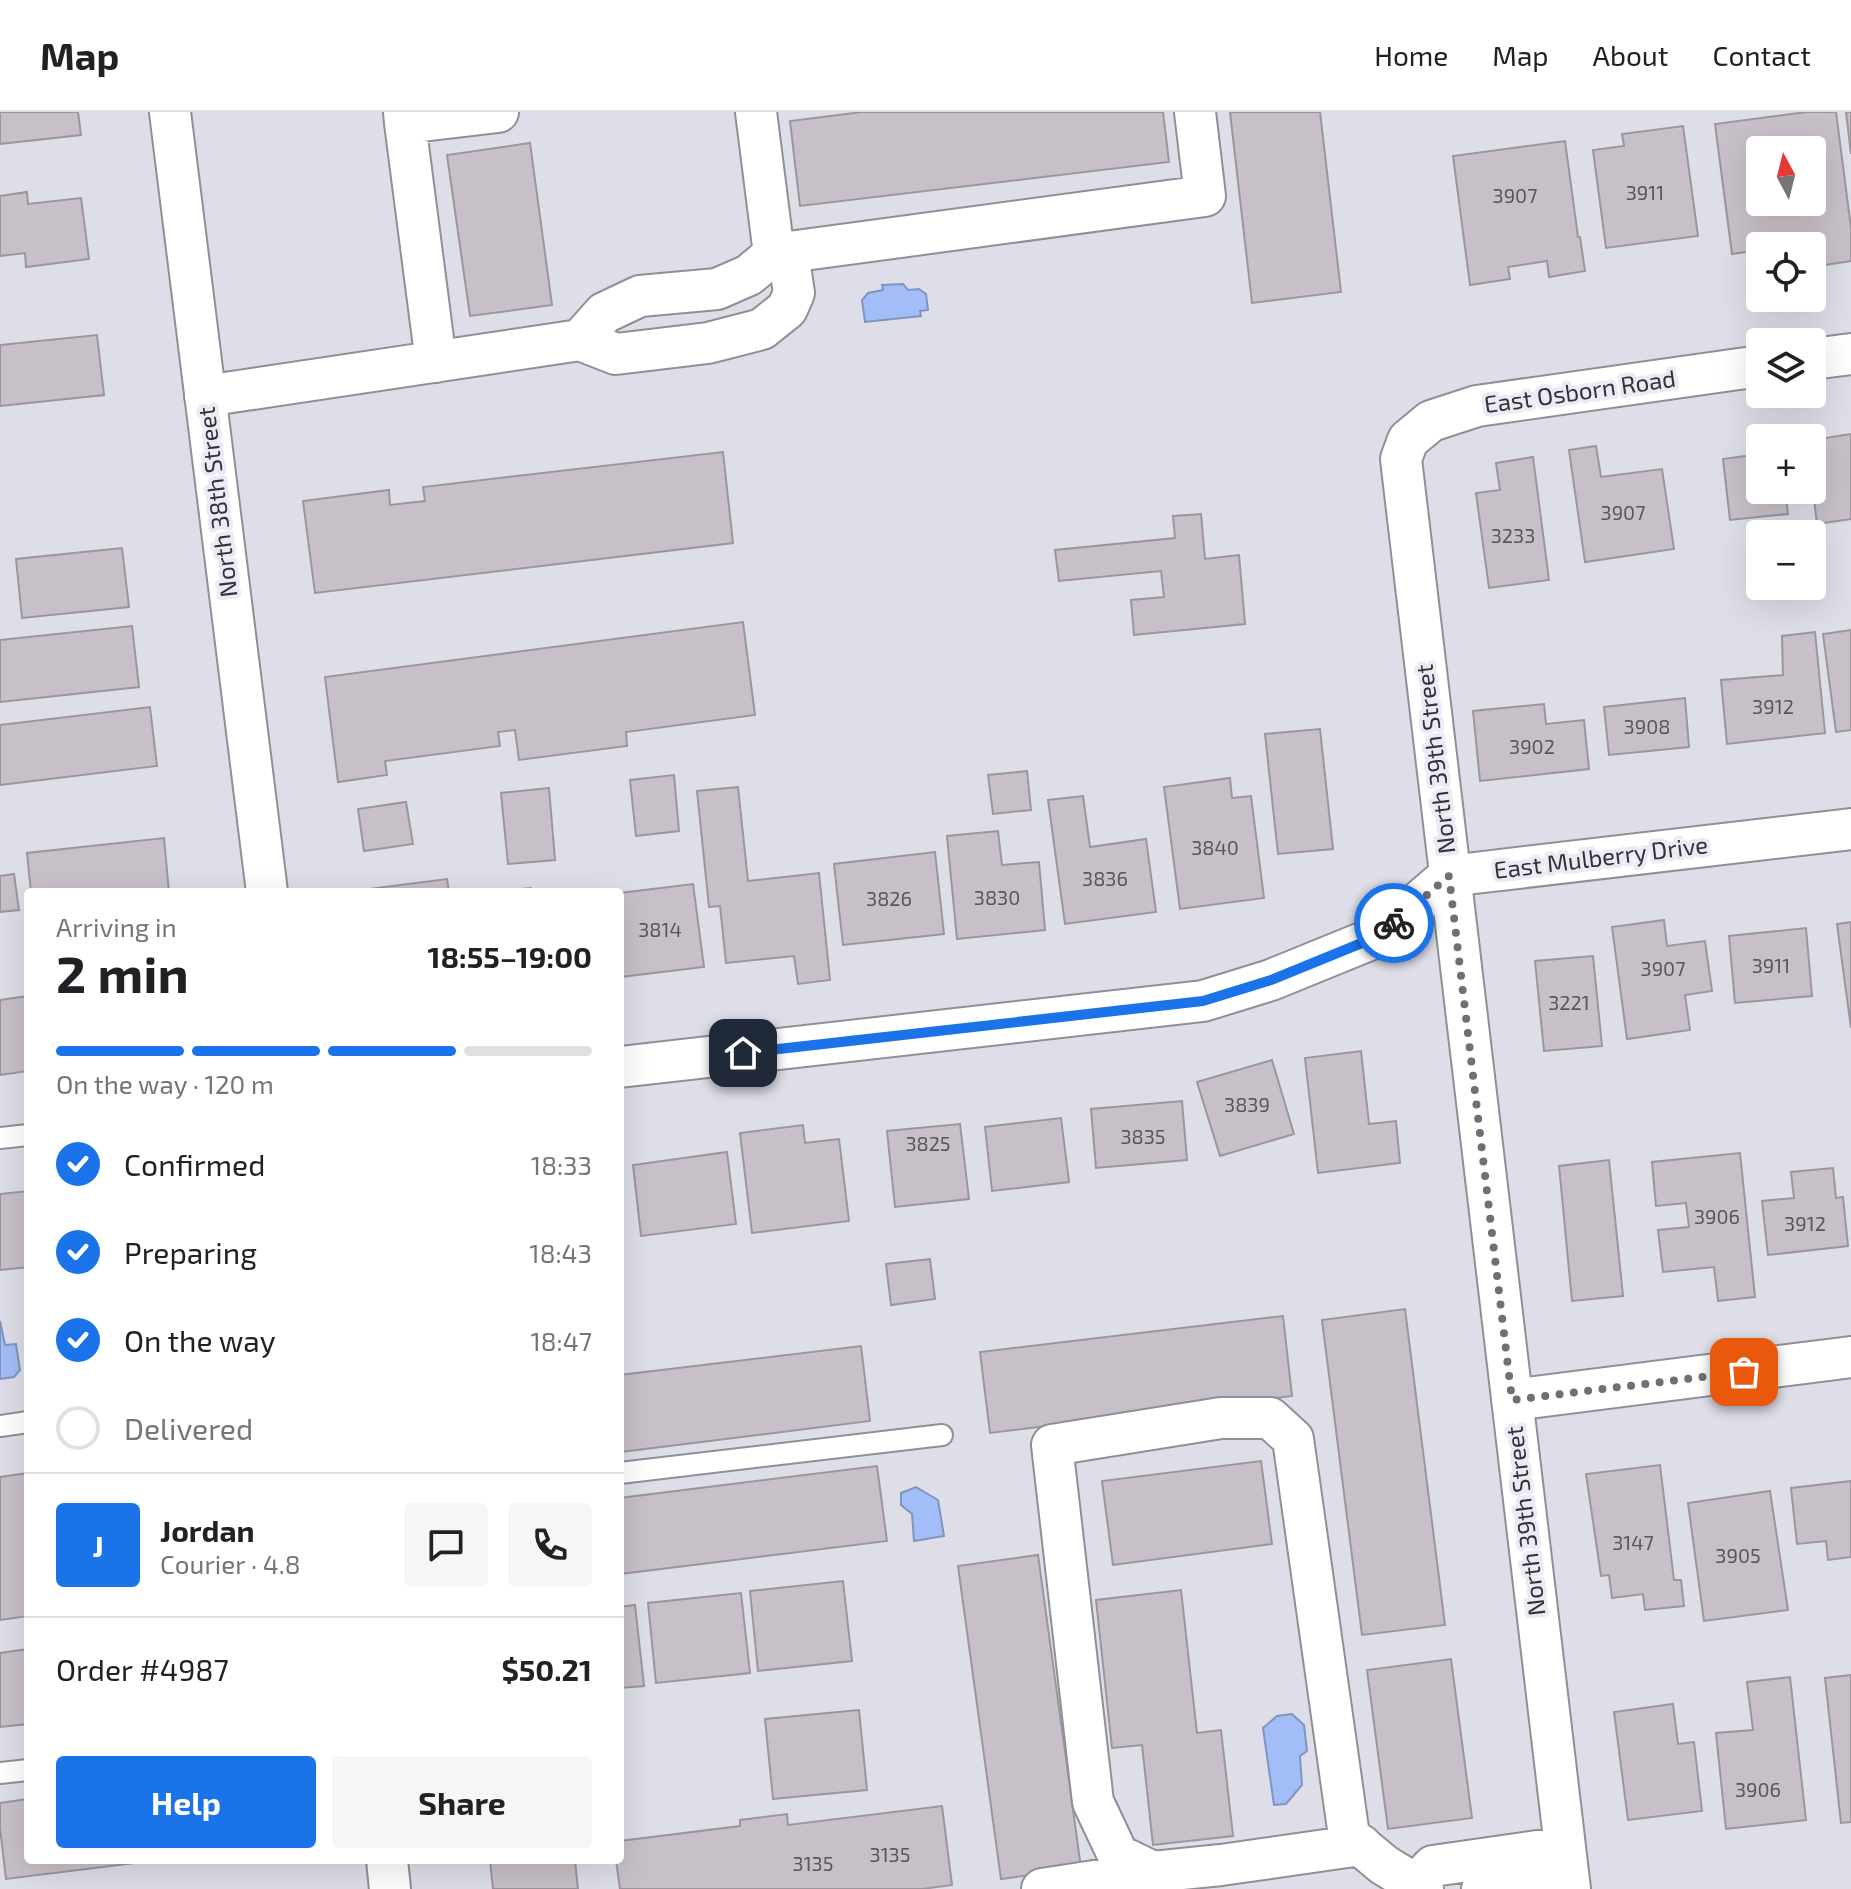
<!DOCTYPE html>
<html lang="en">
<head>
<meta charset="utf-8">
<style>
	body { margin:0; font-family:"Exo 2",sans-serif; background:#f6f6f6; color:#202124; height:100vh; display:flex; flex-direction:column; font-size:30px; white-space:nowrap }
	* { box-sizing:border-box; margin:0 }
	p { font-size:26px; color:#757577 }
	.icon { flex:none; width:44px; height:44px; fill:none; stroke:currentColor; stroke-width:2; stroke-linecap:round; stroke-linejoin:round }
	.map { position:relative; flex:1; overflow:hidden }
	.details { position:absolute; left:24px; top:776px; width:600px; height:976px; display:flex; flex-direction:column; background:#fff; border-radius:8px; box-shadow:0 8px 32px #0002 }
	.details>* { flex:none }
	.needle { width:52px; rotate:353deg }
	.tools { position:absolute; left:1746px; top:24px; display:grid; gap:16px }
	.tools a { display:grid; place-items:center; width:80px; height:80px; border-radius:8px; background:#fff; box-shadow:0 8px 32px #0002; font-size:40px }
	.pin { position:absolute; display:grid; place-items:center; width:68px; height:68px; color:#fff; margin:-34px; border-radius:16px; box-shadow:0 4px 12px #0006 }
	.courier { position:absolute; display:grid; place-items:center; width:80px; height:80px; margin:-40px; border:6px solid #1a73e8; border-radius:50%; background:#fff; color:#222; box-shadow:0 2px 10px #0007 }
	.head em { font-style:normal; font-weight:700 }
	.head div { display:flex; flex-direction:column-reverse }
	.head { display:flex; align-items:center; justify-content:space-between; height:136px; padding:0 32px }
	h1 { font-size:52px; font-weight:700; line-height:60px }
	.bar { display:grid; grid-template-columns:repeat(4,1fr); gap:12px 8px; align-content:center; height:96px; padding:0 32px }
	.bar i { height:10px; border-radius:6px; background:#e0e0e0 }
	.bar .current { background:#1a73e8 }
	.bar p { grid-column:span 4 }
	.line { display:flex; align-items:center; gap:20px; padding:0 32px; border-top:2px solid #e0e0e0 }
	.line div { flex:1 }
	.round { display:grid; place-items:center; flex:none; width:84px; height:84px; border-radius:8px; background:#f6f6f6 }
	ol { padding:0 32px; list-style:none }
	li { display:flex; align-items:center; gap:24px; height:88px }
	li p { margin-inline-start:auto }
	li .icon { padding:8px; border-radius:50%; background:#1a73e8; color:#fff; stroke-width:4 }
	li:last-child { color:#757577 }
	li i { width:44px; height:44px; border:4px solid #e0e0e0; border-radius:50% }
	.primary-button { display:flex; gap:16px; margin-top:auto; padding:16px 32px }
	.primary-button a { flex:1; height:92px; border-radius:8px; background:#1a73e8; color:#fff; font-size:32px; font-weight:700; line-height:92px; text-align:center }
	.primary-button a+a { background:#f6f6f6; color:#202124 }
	header { display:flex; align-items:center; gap:48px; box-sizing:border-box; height:112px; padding:0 40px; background:#fff; border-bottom:2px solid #e0e0e0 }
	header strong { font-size:38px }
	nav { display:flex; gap:44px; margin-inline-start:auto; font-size:28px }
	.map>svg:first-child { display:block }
	.water { fill:#a2bdf7; stroke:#8194bd; stroke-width:2 }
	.building { fill:#c8c0c8; stroke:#9d959c; stroke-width:2; fill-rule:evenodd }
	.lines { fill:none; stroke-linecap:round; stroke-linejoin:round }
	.service-casing { stroke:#908f98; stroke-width:24 }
	.minor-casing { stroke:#908f98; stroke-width:44 }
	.service { stroke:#fff; stroke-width:20 }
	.minor { stroke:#fff; stroke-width:40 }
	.done { stroke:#6f6f75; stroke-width:8; stroke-dasharray:0 14.4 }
	.route { stroke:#1a73e8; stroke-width:10 }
	.labels { text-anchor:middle; stroke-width:8; stroke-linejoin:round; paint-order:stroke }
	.number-label { font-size:20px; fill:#58565b }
	.street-label { font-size:24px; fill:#333337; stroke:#ecebf5 }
</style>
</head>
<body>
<header>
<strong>Map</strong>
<nav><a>Home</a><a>Map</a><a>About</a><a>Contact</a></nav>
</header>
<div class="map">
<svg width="1851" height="1777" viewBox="0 0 1851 1777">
	<rect width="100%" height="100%" fill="#dedee8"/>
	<!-- water -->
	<path class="water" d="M 903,172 L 908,178 L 919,177 L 926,182 L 928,198 L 920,199 L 921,204 L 865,210 L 862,188 L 868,181 L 883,178 L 882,173 Z
		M 0,1209 L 5,1233 L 16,1232 L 20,1258 L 14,1265 L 0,1267 Z
		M 916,1375 L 938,1388 L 944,1424 L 914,1429 L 912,1402 L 901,1393 L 901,1381 Z
		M 1292,1602 L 1304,1613 L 1307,1639 L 1300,1644 L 1302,1673 L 1286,1692 L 1274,1693 L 1263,1616 L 1277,1604 Z"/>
	<!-- building -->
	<path class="building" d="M 0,0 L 78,0 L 81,23 L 0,32 Z
		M 862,0 L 1163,0 L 1169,50 L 800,94 L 790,9 Z
		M 1230,0 L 1320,0 L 1341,180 L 1252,191 Z
		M 1807,0 L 1836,0 L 1851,116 L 1851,149 L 1812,155 L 1812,134 L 1760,134 L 1760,138 L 1732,142 L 1715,12 ZM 1760,38 L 1812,38 L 1812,90 L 1760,90 Z
		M 1846,0 L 1851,0 L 1851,42 Z
		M 1683,14 L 1698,124 L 1606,136 L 1593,38 L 1624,34 L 1622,22 Z
		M 1565,29 L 1578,125 L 1580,125 L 1585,159 L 1549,165 L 1547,149 L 1508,155 L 1510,167 L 1470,173 L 1453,44 Z
		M 530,31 L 552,193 L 470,204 L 447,43 Z
		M 27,80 L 28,92 L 81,86 L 89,147 L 26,155 L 25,141 L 0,144 L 0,84 Z
		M 97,223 L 104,283 L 0,294 L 0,233 Z
		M 1851,322 L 1851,407 L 1817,412 L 1812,371 L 1812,328 Z
		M 1596,334 L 1601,365 L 1662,357 L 1674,437 L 1585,450 L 1569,338 Z
		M 723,340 L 733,431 L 315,481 L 303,389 L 389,378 L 390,393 L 425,389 L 423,375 Z
		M 1760,342 L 1760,378 L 1785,378 L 1788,402 L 1730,408 L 1723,347 Z
		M 1533,345 L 1549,468 L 1489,476 L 1476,381 L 1500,378 L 1496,351 Z
		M 1201,402 L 1205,447 L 1239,443 L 1245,512 L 1134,523 L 1131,488 L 1164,485 L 1161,459 L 1059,469 L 1055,438 L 1175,426 L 1173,404 Z
		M 122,436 L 129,495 L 22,506 L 16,447 Z
		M 743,510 L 755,603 L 626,620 L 627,634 L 519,648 L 515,618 L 498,620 L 500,634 L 385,649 L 387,663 L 338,670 L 325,565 Z
		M 132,514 L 139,575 L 0,590 L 0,528 Z
		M 1851,518 L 1851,618 L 1836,620 L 1823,522 Z
		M 1815,520 L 1825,621 L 1727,632 L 1721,568 L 1783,563 L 1782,524 Z
		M 1685,586 L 1689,635 L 1609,643 L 1604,595 Z
		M 1544,592 L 1546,612 L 1584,608 L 1589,657 L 1480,669 L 1473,599 Z
		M 150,595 L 157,654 L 0,673 L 0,613 Z
		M 1320,617 L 1333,737 L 1278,742 L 1265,622 Z
		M 1027,659 L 1031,698 L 993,702 L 988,663 Z
		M 674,663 L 679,719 L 636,724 L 630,668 Z
		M 1230,666 L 1232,686 L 1251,684 L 1264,786 L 1180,797 L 1164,675 Z
		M 738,675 L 748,769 L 819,761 L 830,868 L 798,872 L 794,844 L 726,851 L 720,794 L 709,795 L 697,679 Z
		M 549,676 L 555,748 L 508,752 L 501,681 Z
		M 1083,684 L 1090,735 L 1146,727 L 1156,800 L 1065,812 L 1048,688 Z
		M 406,690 L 413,732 L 364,739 L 358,697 Z
		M 998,719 L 1002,753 L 1039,750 L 1045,818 L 957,827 L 947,724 Z
		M 164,726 L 169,780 L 31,780 L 27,741 Z
		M 935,740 L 944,822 L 843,833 L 834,752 Z
		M 14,762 L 19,798 L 0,800 L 0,764 Z
		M 447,767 L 449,780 L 361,778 Z
		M 693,772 L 704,855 L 620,865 L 620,781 Z
		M 531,776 L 531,780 L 490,780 Z
		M 1664,808 L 1667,834 L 1705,829 L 1712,879 L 1685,883 L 1690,918 L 1627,927 L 1612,815 Z
		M 1851,810 L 1851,916 L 1837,812 Z
		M 1806,816 L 1812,884 L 1735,891 L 1729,824 Z
		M 1593,844 L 1602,934 L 1544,939 L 1535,849 Z
		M 28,884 L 28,959 L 0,963 L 0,888 Z
		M 1361,939 L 1369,1012 L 1396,1009 L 1400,1051 L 1318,1061 L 1305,946 Z
		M 1272,948 L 1294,1022 L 1220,1044 L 1197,970 Z
		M 1182,989 L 1187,1048 L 1096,1056 L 1091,997 Z
		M 1061,1006 L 1069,1070 L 992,1079 L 985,1015 Z
		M 960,1012 L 969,1087 L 895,1095 L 887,1019 Z
		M 803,1013 L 805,1031 L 839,1027 L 849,1109 L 752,1121 L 740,1021 Z
		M 727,1040 L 736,1112 L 641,1124 L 633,1053 Z
		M 1740,1041 L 1755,1185 L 1718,1189 L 1714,1155 L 1663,1160 L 1658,1118 L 1689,1115 L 1686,1091 L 1656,1094 L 1652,1050 Z
		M 1609,1048 L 1623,1184 L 1572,1189 L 1559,1054 Z
		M 1833,1056 L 1836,1086 L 1843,1085 L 1848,1134 L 1768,1143 L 1762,1089 L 1794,1086 L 1791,1060 Z
		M 28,1079 L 28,1155 L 0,1158 L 0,1082 Z
		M 930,1147 L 935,1187 L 891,1193 L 886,1152 Z
		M 1405,1197 L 1445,1513 L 1362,1523 L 1322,1208 Z
		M 1283,1204 L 1292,1284 L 990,1321 L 980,1240 Z
		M 861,1234 L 870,1309 L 620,1340 L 620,1263 Z
		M 1261,1349 L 1272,1432 L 1113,1453 L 1102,1369 Z
		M 1660,1353 L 1674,1468 L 1681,1468 L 1684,1494 L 1645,1498 L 1643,1482 L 1612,1486 L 1609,1463 L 1601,1464 L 1586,1362 Z
		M 877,1354 L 887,1429 L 620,1462 L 620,1386 Z
		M 28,1361 L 28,1504 L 0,1508 L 0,1365 Z
		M 1851,1369 L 1851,1445 L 1828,1448 L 1826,1429 L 1797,1432 L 1791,1376 Z
		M 1770,1379 L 1788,1498 L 1704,1509 L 1688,1391 Z
		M 1038,1443 L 1081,1756 L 1001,1767 L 958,1454 Z
		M 843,1469 L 852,1549 L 758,1559 L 750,1479 Z
		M 1181,1478 L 1197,1621 L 1221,1618 L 1233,1724 L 1153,1733 L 1142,1633 L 1112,1636 L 1096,1488 Z
		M 741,1481 L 750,1561 L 656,1571 L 648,1491 Z
		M 635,1493 L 644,1574 L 620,1576 L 620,1495 Z
		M 28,1537 L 28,1612 L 0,1615 L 0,1541 Z
		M 1451,1547 L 1472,1706 L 1388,1717 L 1367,1558 Z
		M 1851,1563 L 1851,1710 L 1841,1711 L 1825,1566 Z
		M 1790,1565 L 1806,1708 L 1726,1717 L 1716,1621 L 1753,1618 L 1747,1570 Z
		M 1673,1592 L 1678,1632 L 1694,1630 L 1702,1699 L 1628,1708 L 1614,1600 Z
		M 859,1598 L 867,1678 L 773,1687 L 765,1607 Z
		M 28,1687 L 28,1748 L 159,1748 L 6,1767 L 0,1716 L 0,1691 Z
		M 942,1694 L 952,1773 L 922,1777 L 620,1777 L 616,1748 L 620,1748 L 620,1729 L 740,1714 L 740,1708 L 787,1702 L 788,1713 Z
		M 490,1748 L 575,1748 L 578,1777 L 493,1777 Z"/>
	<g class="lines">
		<!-- service casing -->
		<g class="service-casing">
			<path id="service" d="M 0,1026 L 28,1023
				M 0,1314 L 28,1310
				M 620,1361 L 942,1323
				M 0,1661 L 28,1658"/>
		</g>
		<!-- minor casing -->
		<g class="minor-casing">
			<path id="minor" d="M 170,0 L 267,780
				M 404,0 L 405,11 L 498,0
				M 405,11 L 436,250
				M 580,228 L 604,201 L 640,184 L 717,177 L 749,163 L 774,142 L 1205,84 L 1195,0
				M 1812,247 L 1851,242
				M 205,284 L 580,228 L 616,242 L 708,231 L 762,217 L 787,197 L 794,181 L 791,161 L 774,142 L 756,0
				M 620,955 L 1203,889 L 1271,868 L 1379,824 L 1449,764 L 1851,717
				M 1512,1288 L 1851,1245
				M 1361,1733 L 1221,1753 L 1153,1760 L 1118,1743 L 1093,1690 L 1052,1333 L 1221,1306 L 1270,1306 L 1293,1327 L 1349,1724 L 1384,1753 L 1423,1777
				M 387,1748 L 390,1777
				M 1415,1773 L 1433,1754 L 1565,1735
				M 1042,1777 L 1153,1760
				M 1482,1777 L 1568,1765
				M 1570,1777 L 1401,347 L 1408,328 L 1431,309 L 1477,294 L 1760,254"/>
		</g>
		<!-- service -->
		<use href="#service" class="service"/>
		<!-- minor -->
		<use href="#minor" class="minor"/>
	</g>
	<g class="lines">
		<!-- done -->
		<path class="done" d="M 1394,811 L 1449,764 L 1512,1288 L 1744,1260"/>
		<!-- route -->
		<path class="route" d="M 743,941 L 1203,889 L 1271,868 L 1379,824 L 1394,811"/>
	</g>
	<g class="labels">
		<!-- number labels -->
		<g class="number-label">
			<text x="1645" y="88">3911</text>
			<text x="1515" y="91">3907</text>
			<text x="1623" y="408">3907</text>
			<text x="1513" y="431">3233</text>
			<text x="1773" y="602">3912</text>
			<text x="1647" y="622">3908</text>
			<text x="1532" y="642">3902</text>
			<text x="1215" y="743">3840</text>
			<text x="1105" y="774">3836</text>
			<text x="997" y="793">3830</text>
			<text x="889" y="794">3826</text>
			<text x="660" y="825">3814</text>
			<text x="1771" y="861">3911</text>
			<text x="1663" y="864">3907</text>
			<text x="1569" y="898">3221</text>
			<text x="1247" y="1000">3839</text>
			<text x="1143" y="1032">3835</text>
			<text x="928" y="1039">3825</text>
			<text x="1717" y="1112">3906</text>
			<text x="1805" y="1119">3912</text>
			<text x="1633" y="1438">3147</text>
			<text x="1738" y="1451">3905</text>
			<text x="1758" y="1685">3906</text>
			<text x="890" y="1750">3135</text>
			<text x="813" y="1759">3135</text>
		</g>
		<!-- street labels -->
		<g class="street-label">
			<text transform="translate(1580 280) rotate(-8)" y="8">East Osborn Road</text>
			<text transform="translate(218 390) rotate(-97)" y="8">North 38th Street</text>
			<text transform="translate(1436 647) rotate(-97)" y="8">North 39th Street</text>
			<text transform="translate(1601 746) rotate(-7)" y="8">East Mulberry Drive</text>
			<text transform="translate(1526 1409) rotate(-97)" y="8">North 39th Street</text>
		</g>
	</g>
</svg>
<div class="tools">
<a><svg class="needle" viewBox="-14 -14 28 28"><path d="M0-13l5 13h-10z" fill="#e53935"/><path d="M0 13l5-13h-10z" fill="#757577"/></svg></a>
<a><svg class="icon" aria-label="locate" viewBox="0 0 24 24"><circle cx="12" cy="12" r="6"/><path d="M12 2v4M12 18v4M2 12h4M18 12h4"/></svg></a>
<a><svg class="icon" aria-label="layers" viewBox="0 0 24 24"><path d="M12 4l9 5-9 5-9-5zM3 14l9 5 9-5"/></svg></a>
<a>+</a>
<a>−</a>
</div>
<div class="pin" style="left:1744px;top:1260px;background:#ea580c"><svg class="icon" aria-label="bag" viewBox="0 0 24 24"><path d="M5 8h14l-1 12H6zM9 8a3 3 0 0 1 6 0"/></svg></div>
<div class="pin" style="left:743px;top:941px;background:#1f2937"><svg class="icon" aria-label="home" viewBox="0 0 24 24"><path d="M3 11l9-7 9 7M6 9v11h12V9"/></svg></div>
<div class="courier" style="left:1394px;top:811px"><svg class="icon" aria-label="bike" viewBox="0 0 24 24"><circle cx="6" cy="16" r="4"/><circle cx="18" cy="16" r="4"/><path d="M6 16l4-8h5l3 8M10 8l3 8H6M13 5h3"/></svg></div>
<section class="details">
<div class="head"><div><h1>2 min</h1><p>Arriving in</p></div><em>18:55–19:00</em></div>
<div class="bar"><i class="current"></i><i class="current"></i><i class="current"></i><i></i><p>On the way · 120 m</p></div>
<ol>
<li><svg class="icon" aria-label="check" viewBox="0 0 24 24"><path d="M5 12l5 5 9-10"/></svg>Confirmed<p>18:33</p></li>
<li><svg class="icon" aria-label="check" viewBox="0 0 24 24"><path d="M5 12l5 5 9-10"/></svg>Preparing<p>18:43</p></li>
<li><svg class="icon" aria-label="check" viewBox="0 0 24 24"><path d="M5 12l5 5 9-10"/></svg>On the way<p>18:47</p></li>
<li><i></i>Delivered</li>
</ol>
<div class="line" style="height:144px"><b class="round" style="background:#1a73e8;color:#fff">J</b><div><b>Jordan</b><p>Courier · 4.8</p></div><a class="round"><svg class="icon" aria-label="chat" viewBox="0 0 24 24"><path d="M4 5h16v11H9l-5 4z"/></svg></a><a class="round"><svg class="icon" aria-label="phone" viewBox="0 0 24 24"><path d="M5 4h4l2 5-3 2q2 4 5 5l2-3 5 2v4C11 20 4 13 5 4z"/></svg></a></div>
<div class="line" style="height:104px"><div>Order #4987</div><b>$50.21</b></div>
<div class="primary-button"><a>Help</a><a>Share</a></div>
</section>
</div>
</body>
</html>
